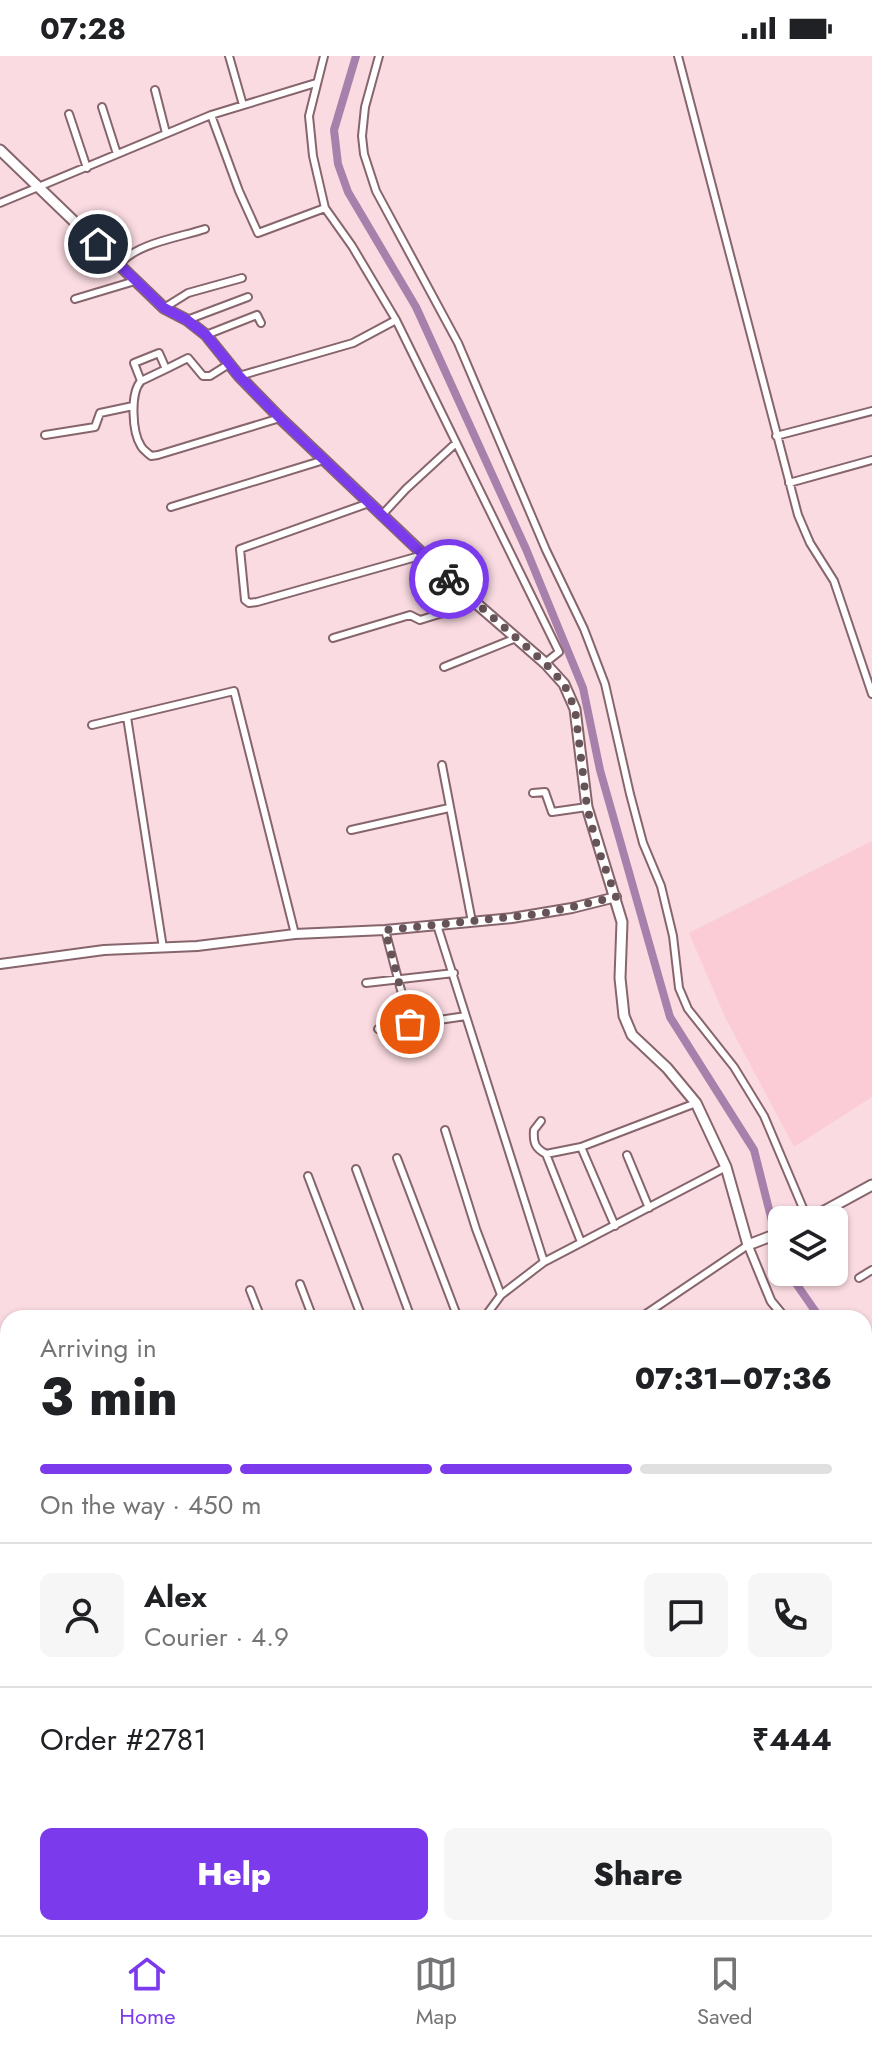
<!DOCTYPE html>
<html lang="en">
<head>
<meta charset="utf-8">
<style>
	body { margin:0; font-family:Jost,sans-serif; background:#f6f6f6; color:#202124; height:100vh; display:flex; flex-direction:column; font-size:30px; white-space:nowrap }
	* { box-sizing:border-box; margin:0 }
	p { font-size:26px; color:#757577 }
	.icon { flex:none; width:44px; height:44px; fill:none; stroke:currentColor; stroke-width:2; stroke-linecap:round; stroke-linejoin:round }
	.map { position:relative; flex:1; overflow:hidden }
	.side { position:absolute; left:0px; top:1254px; width:872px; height:626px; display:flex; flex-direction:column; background:#fff; border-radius:24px 24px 0 0; box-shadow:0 2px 6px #0004 }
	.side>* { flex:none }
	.tools { position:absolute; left:768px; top:1150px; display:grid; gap:16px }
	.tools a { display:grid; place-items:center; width:80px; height:80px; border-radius:12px; background:#fff; box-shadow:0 2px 6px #0004; font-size:40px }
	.pin { position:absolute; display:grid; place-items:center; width:68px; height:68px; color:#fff; margin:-34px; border:4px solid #fff; border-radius:50%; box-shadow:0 2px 8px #0007 }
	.courier { position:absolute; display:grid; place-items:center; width:80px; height:80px; margin:-40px; border:6px solid #7c3aed; border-radius:50%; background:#fff; color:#222; box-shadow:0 2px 10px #0007 }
	.head em { font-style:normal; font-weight:800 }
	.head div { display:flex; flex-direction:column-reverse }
	.head { display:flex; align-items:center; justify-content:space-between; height:136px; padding:0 40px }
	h1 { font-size:52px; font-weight:800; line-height:60px }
	.bar { display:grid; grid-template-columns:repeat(4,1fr); gap:12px 8px; align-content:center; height:96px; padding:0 40px }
	.bar i { height:10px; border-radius:6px; background:#e0e0e0 }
	.bar .selected { background:#7c3aed }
	.bar p { grid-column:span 4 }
	.line { display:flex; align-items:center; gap:20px; padding:0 40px; border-top:2px solid #e0e0e0 }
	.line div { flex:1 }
	.round { display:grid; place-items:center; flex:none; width:84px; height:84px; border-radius:12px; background:#f6f6f6 }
	.action { display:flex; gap:16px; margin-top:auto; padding:16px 40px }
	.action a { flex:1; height:92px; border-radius:12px; background:#7c3aed; color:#fff; font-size:32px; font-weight:800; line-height:92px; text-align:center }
	.action a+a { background:#f6f6f6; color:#202124 }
	.status { display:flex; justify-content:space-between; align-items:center; height:56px; padding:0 40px; background:#fff; direction:ltr }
	.status svg { height:22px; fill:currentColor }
	.tab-bar { display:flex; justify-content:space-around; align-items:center; height:112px; border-top:2px solid #e0e0e0; background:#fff; font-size:22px; color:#757577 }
	.tab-bar a { display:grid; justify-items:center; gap:4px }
	.tab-bar .selected { color:#7c3aed }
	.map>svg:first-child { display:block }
	.built { fill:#fbccd5 }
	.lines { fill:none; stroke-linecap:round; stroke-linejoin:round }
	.canal { stroke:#a780ab; stroke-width:8 }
	.minor-casing { stroke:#87656c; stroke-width:10 }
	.tertiary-casing { stroke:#87656c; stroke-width:11 }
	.secondary-casing { stroke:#87656c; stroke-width:12 }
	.primary-casing { stroke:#87656c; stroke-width:13 }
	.minor { stroke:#fff; stroke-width:6 }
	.tertiary { stroke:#fff; stroke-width:7 }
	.secondary { stroke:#fff; stroke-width:8 }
	.primary { stroke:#fff; stroke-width:9 }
	.done { stroke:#665357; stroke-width:8; stroke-dasharray:0 14.4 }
	.route { stroke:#7c3aed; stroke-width:10 }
</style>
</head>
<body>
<div class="status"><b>07:28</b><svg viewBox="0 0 49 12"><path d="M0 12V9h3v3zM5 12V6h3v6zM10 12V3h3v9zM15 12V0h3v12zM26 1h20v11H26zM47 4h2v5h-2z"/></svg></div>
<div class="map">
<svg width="872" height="1879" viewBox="0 0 872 1879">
	<rect width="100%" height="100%" fill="#fadbe1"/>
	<!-- built -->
	<path class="built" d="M 872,785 L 872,1041 L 794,1091 L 725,961 L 689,877 Z"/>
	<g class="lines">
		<!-- canal -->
		<path class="canal" d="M 356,0 L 334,74 L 338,108 L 348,136 L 416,251 L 526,493 L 583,632 L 600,714 L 670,961 L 754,1094 L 782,1205
			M 788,1216 L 820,1262
			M 864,1299 L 872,1305"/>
		<!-- minor casing -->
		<g class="minor-casing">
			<path id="minor" d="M 229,0 L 243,49
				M 324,0 L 309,60 L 313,100 L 325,152 L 352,190 L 396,264 L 559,596 L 545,607
				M 379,0 L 365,51 L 362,80 L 364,98 L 376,135 L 458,287 L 546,494 L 584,573 L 605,628 L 630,738 L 643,787 L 661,830 L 673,880 L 679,932 L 688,953 L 734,1011 L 764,1060 L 808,1164
				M 678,0 L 798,459 L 810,487 L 834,525 L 872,638
				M 155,34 L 166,77
				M 102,51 L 117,98
				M 69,58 L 87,112
				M 211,59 L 239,135 L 258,177 L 325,152
				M 0,147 L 211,59 L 316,27
				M 120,209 C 133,188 181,181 205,173
				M 75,243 L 135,225
				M 164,252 L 188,237 L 242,222
				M 187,264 L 248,241
				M 206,279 L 257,259 L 261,267
				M 229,308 L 210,320 L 203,320 L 188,302 L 166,313 L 159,297 L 134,307 L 141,325 C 130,337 132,376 141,390 C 143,394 147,396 151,400 L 158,399 L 280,362
				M 239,320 L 353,287 L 396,264
				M 141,325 L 166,313
				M 45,379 L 95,371 L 100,357 L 133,350
				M 776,380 L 872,355
				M 789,427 L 872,404
				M 369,447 L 240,493 L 245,544 L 249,547 L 257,546 L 423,499
				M 171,451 L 324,404
				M 382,459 L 406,433 L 456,387
				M 333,582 L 410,559 L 420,564 L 475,547
				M 444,611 L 516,582
				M 127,661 L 163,892
				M 92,669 L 234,635 L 295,878
				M 442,709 L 472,866
				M 533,737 L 545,736 L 552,756 L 587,751
				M 351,774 L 449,752
				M 437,869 L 544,1206
				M 385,874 L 410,968
				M 366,927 L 454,917
				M 378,973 L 466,960
				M 541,1065 L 534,1074 C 533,1087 535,1092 546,1098 L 581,1091 L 696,1047
				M 445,1074 L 476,1173 L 501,1239
				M 581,1091 L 615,1170
				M 546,1098 L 581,1186
				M 627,1099 L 649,1152
				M 397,1102 L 458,1262
				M 356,1113 L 411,1262
				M 308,1120 L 362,1262
				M 859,1222 L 872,1214
				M 300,1228 L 313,1262
				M 250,1234 L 261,1262
				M 484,1262 L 501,1239 L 544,1206 L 726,1111
				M 640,1262 L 748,1189
				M 864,1460 L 872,1448
				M 864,1543 L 872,1530
				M 864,1556 L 872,1561
				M 864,1636 L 872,1624
				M 864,1714 L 872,1723
				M 864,1817 L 872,1811
				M 864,1868 L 872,1862
				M 564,1872 L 568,1879
				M 715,1872 L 719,1879
				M 305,1875 L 310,1872
				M 663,1879 L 671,1872
				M 782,1879 L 792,1872
				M 849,1879 L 858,1872"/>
		</g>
		<!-- tertiary casing -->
		<g class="tertiary-casing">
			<path id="tertiary" d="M 748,1189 L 771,1245 L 785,1262
				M 864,1324 L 872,1328"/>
		</g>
		<!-- secondary casing -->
		<g class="secondary-casing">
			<path id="secondary" d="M 0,908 L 104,894 L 197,890 L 295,878 L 385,874 L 512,862 L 572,852 L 616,841"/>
		</g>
		<!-- primary casing -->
		<g class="primary-casing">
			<path id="primary" d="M 0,94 L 164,252 L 187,264 L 206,279 L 239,320 L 280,362 L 462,535 L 545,607 L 564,628 L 575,653 L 587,751 L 622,866 L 620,922 L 624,960 L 632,979 L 667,1012 L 696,1047 L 726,1111 L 748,1189 L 782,1176
				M 808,1164 L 872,1129"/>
		</g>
		<!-- minor -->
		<use href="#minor" class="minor"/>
		<!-- tertiary -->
		<use href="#tertiary" class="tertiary"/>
		<!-- secondary -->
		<use href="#secondary" class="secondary"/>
		<!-- primary -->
		<use href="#primary" class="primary"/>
	</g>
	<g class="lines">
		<!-- done -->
		<path class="done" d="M 410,968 L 385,874 L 540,858 L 616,841 L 597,790 L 587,751 L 575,653 L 564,628 L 545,607 L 449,523"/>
		<!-- route -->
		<path class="route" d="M 98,188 L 164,252 L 187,264 L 206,279 L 239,320 L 280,362 L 449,523"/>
	</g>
</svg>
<div class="tools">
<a><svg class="icon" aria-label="layers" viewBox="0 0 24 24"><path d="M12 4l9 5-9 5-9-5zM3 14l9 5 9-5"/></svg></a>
</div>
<div class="pin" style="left:410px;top:968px;background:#ea580c"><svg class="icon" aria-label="bag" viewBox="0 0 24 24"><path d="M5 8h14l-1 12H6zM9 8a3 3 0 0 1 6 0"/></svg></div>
<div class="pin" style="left:98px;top:188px;background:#1f2937"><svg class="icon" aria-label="home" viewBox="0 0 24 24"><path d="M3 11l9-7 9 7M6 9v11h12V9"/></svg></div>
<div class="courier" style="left:449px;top:523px"><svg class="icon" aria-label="bike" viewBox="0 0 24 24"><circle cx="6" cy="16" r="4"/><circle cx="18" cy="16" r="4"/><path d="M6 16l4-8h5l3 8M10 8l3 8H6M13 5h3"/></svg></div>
<section class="side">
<div class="head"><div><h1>3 min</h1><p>Arriving in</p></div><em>07:31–07:36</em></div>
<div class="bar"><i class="selected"></i><i class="selected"></i><i class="selected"></i><i></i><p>On the way · 450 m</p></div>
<div class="line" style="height:144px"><a class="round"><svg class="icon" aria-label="person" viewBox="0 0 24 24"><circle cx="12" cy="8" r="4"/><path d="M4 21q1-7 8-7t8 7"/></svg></a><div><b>Alex</b><p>Courier · 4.9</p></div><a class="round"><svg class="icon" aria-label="chat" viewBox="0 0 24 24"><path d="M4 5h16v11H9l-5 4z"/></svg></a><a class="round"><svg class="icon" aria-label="phone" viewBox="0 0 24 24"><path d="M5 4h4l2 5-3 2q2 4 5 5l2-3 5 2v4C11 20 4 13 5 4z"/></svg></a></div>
<div class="line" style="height:104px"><div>Order #2781</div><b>₹444</b></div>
<div class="action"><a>Help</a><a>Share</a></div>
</section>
</div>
<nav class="tab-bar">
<a class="selected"><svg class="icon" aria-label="home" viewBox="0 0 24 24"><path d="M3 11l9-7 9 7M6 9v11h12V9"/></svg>Home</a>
<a><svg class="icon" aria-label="map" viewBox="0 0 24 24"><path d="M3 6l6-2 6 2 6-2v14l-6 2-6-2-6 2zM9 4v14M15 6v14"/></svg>Map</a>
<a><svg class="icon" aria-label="saved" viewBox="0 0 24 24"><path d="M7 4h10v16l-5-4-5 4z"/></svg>Saved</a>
</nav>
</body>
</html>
